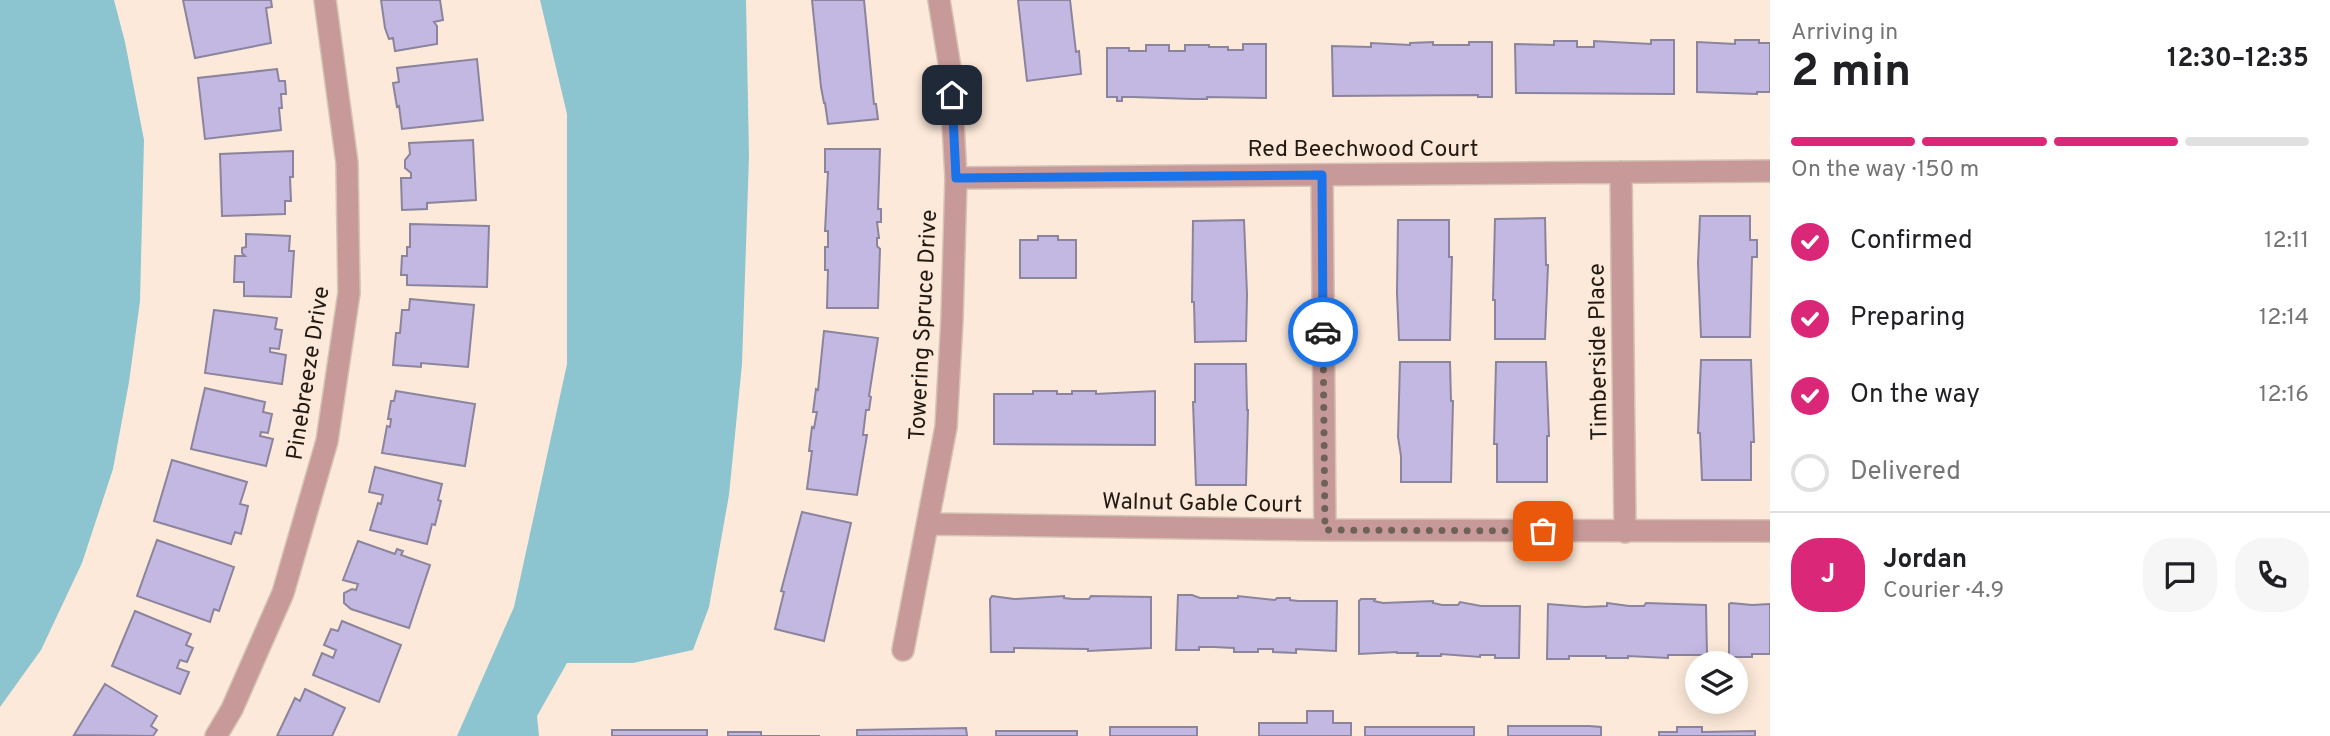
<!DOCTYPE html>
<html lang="en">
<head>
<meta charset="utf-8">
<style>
	body { margin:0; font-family:Overpass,sans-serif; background:#f6f6f6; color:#202124; height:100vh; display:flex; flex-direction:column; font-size:26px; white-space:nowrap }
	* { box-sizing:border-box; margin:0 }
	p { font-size:23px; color:#757577 }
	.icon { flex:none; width:38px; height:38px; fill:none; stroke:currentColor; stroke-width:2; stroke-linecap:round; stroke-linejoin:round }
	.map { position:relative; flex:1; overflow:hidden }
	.drawer { display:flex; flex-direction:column; background:#fff; width:560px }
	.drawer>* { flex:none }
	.controls { position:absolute; left:1685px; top:651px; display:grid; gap:14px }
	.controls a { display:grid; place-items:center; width:63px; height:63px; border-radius:50%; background:#fff; box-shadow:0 4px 18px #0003; font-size:35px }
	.pin { position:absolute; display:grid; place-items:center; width:60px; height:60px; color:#fff; margin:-30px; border-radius:14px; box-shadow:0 4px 10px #0006 }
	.courier { position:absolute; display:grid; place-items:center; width:70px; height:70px; margin:-35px; border:5px solid #1a73e8; border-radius:50%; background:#fff; color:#222; box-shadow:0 2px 9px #0007 }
	.overview em { font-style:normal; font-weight:700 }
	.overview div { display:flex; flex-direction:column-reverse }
	.overview { display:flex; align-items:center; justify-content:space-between; height:119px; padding:0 21px }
	h1 { font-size:46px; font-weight:700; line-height:52px }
	.bar { display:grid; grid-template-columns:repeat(4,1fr); gap:10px 7px; align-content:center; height:84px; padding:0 21px }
	.bar i { height:9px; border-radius:5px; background:#e0e0e0 }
	.bar .selected { background:#db2777 }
	.bar p { grid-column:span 4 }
	.line { display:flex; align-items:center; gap:18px; padding:0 21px; border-top:2px solid #e0e0e0 }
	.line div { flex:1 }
	.round { display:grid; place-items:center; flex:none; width:74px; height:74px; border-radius:28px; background:#f6f6f6 }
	ol { padding:0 21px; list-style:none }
	li { display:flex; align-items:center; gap:21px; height:77px }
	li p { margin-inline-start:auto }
	li .icon { padding:7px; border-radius:50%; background:#db2777; color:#fff; stroke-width:4 }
	li:last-child { color:#757577 }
	li i { width:38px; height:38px; border:4px solid #e0e0e0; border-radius:50% }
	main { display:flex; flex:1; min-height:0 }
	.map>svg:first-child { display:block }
	.water { fill:#8cc5cf }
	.building { fill:#c3b8e2; stroke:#8a849d; stroke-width:2 }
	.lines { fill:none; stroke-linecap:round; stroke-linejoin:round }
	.street-casing { stroke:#d5c4b5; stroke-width:24 }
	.street { stroke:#c79a99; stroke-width:21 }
	.done { stroke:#6e6258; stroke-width:7; stroke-dasharray:0 12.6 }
	.route { stroke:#1a73e8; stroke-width:9 }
	.labels { text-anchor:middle; stroke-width:5; stroke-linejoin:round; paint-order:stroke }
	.street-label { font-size:23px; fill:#211912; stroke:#fce9d9 }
</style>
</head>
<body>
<main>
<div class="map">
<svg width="1770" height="736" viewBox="0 0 1770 736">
	<rect width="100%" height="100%" fill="#fce9d9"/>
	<!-- water -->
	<path class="water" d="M 0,0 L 114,0 L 125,42 L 144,140 L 140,301 L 129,382 L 113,469 L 82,563 L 41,650 L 0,707 Z
		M 540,0 L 746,0 L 749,156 L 742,364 L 729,495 L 709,607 L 693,650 L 633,663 L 567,663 L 537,716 L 539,736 L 457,736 L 514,607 L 567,364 L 567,114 Z"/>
	<!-- building -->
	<path class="building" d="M 183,0 L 271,0 L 272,7 L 266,8 L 271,43 L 195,58 Z
		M 381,0 L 440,0 L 443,20 L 434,22 L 437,26 L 437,44 L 395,51 L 393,38 L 389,39 L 385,28 Z
		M 812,0 L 864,0 L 874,104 L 876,104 L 878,119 L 828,124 L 825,103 L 824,103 L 821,87 Z
		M 1018,0 L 1070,0 L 1076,52 L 1079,51 L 1081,74 L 1027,81 Z
		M 1651,40 L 1674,40 L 1674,94 L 1516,93 L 1515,44 L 1554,45 L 1554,41 L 1577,41 L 1577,47 L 1594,47 L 1594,41 L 1651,44 Z
		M 1735,40 L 1759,40 L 1759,43 L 1770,43 L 1770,92 L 1757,92 L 1757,94 L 1697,92 L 1697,42 L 1735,44 Z
		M 1433,42 L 1433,45 L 1469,45 L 1469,42 L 1492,42 L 1492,97 L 1478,97 L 1478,95 L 1333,96 L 1332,46 L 1371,47 L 1371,43 L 1410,45 L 1410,43 Z
		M 1243,44 L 1266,44 L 1266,98 L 1207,97 L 1207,99 L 1193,99 L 1133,97 L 1122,97 L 1122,101 L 1117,101 L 1117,97 L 1107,97 L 1107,48 L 1129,48 L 1129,51 L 1146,51 L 1146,45 L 1169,45 L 1169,51 L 1185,51 L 1185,45 L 1209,45 L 1209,47 L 1228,47 L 1228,50 L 1243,50 Z
		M 477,59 L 483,120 L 402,129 L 399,106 L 397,107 L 393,83 L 399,82 L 397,68 Z
		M 277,69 L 279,81 L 285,81 L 286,94 L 281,94 L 282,108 L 279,108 L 281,130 L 205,139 L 198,78 Z
		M 473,140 L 476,200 L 427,203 L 427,209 L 402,210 L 401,178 L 411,178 L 411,173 L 405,168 L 405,160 L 410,154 L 409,143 Z
		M 825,149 L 880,149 L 878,209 L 881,209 L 881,222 L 877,222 L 879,238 L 877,238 L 877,246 L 880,249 L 878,308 L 827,308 L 828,270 L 825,270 L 825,247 L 828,247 L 828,231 L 825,231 L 828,172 L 825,172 Z
		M 293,151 L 293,177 L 290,177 L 291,201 L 285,201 L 285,214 L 222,216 L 220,154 Z
		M 1700,216 L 1750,216 L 1750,240 L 1757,240 L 1757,257 L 1752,257 L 1750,337 L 1701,337 L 1698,263 Z
		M 1545,218 L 1546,265 L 1548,265 L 1545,339 L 1495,339 L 1495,300 L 1493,300 L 1495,219 Z
		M 1244,220 L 1247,294 L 1246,341 L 1195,342 L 1194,302 L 1192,302 L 1193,221 Z
		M 1398,220 L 1449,220 L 1449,257 L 1452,257 L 1450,340 L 1399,340 L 1397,293 Z
		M 410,224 L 489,226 L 487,287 L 407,285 L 407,275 L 401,275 L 402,256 L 407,256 L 407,247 L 410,247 Z
		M 246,234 L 290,236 L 289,251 L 294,251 L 291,297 L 244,296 L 244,282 L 234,282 L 235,256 L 245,256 L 242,253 L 242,248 L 246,247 Z
		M 1038,236 L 1058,236 L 1058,240 L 1076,240 L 1076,278 L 1020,278 L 1020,240 L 1038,240 Z
		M 410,299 L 474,305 L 468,367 L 421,363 L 421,367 L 393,365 L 396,333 L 400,333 L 402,310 L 409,310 Z
		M 214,310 L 277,318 L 275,329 L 282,330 L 279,349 L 270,348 L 270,352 L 286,355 L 282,384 L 205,373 Z
		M 824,331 L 878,338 L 869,396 L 871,397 L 869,410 L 866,410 L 863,435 L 867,435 L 857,495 L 807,489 L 812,451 L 809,451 L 812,427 L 814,428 L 817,412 L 813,412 L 816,389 L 818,390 Z
		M 1701,360 L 1751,360 L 1754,442 L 1751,442 L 1751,480 L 1702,480 L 1700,433 L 1698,433 Z
		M 1400,362 L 1450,362 L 1451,401 L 1453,401 L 1451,482 L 1401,482 L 1401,456 L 1398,437 Z
		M 1496,362 L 1546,362 L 1549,436 L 1547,436 L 1547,482 L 1497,482 L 1497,444 L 1494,444 Z
		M 1195,364 L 1246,364 L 1247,410 L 1248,410 L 1246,485 L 1196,485 L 1193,402 L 1195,402 Z
		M 205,388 L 265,402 L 263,412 L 272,414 L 268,433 L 261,432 L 260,436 L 273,439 L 266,466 L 191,449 Z
		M 396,391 L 475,404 L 465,466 L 382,453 L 387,426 L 390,427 L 391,419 L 388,419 L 391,401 L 394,401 Z
		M 1033,391 L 1057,391 L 1057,394 L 1072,394 L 1072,391 L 1096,391 L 1096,394 L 1155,391 L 1155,445 L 994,444 L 994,394 L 1033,394 Z
		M 172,460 L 247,482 L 240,504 L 248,506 L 245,519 L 241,534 L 235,532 L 231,544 L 154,521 Z
		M 375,467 L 442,484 L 438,500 L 441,501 L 435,525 L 432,524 L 427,544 L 370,530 L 378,503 L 381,504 L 383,495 L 369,492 Z
		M 802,512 L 851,523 L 824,641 L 775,629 L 784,592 L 781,591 Z
		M 157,540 L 234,567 L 219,611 L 214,609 L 210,622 L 137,596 Z
		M 358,541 L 395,554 L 397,549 L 403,551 L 401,555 L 430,565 L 409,628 L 351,609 L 344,603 L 344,593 L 352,589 L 356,590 L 358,584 L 343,580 Z
		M 1178,595 L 1192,595 L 1200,598 L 1238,598 L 1238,596 L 1275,600 L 1277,598 L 1290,598 L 1290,600 L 1298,601 L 1337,601 L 1336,651 L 1296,649 L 1296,653 L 1273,652 L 1273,649 L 1258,649 L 1258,652 L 1234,652 L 1234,648 L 1214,647 L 1199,647 L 1199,650 L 1176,650 Z
		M 992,596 L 1014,599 L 1064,596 L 1064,598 L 1073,599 L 1089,599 L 1091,596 L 1151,597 L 1151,648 L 1088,651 L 1088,649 L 1014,648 L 1014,652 L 991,652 L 990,599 Z
		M 1361,599 L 1375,599 L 1374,601 L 1383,603 L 1433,601 L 1433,603 L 1442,605 L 1458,605 L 1460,602 L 1481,606 L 1520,606 L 1519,658 L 1495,658 L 1495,655 L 1480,655 L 1480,657 L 1441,654 L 1441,656 L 1417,656 L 1418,653 L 1397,653 L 1397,652 L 1359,654 L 1359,601 Z
		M 1607,603 L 1629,606 L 1644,606 L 1646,603 L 1706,605 L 1707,655 L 1668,655 L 1668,658 L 1628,656 L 1628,658 L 1606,658 L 1606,656 L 1569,656 L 1569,659 L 1547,659 L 1548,604 L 1585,607 L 1607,606 Z
		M 1731,603 L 1752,605 L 1770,604 L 1770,654 L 1752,654 L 1752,657 L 1729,657 L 1729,604 Z
		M 135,611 L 191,634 L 186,645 L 193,648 L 187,662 L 180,660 L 177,668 L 189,672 L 180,694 L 112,666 Z
		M 342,621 L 401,645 L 379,702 L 313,675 L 322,653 L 333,658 L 336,650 L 324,645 L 331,629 L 338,631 Z
		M 105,684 L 157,716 L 151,726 L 157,730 L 153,736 L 74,735 Z
		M 305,689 L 345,708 L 332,736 L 277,736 L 295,698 L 300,701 Z
		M 1307,711 L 1333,711 L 1333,723 L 1351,723 L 1351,736 L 1259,736 L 1259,723 L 1307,723 Z
		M 1508,726 L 1589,726 L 1601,727 L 1601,736 L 1508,736 Z
		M 1110,727 L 1197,727 L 1197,736 L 1110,736 Z
		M 1365,727 L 1474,727 L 1474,736 L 1365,736 Z
		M 1677,727 L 1702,727 L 1702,732 L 1755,731 L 1755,736 L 1659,736 L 1659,732 L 1677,732 Z
		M 966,728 L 967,736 L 857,736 L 857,730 Z
		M 612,730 L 707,730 L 707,736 L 612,736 Z
		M 996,731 L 1077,731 L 1077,736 L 996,736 Z
		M 728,732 L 761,732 L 761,736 L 820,736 L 728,736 Z"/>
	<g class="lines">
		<!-- street casing -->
		<g class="street-casing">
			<path id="street" d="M 1621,172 L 1625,532
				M 1322,175 L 1325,530
				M 956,178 L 1770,171
				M 928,524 L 1325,530 L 1770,531
				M 903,650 L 946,427 L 952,319 L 956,178 L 950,68 L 939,0
				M 216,736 L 232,709 L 283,593 L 327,441 L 349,293 L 347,163 L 325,0"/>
		</g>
		<!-- street -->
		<use href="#street" class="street"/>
	</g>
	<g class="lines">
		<!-- done -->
		<path class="done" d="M 1323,332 L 1325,530 L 1543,531"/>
		<!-- route -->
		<path class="route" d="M 952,95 L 956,178 L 1322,175 L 1323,332"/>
	</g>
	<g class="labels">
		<!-- street labels -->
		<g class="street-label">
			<text x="1363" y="156">Red Beechwood Court</text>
			<text transform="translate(922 325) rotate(-87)" y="8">Towering Spruce Drive</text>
			<text transform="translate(1597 352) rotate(-91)" y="8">Timberside Place</text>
			<text transform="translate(307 373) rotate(-81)" y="8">Pinebreeze Drive</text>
			<text transform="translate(1202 502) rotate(1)" y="8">Walnut Gable Court</text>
		</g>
	</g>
</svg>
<div class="controls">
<a><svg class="icon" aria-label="layers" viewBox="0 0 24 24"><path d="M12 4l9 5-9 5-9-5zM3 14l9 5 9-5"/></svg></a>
</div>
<div class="pin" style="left:1543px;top:531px;background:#ea580c"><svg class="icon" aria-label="bag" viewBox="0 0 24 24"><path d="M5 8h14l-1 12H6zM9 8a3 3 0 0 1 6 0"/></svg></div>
<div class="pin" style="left:952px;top:95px;background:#1f2937"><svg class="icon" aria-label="home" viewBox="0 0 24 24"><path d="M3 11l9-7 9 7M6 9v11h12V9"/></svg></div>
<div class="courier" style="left:1323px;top:332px"><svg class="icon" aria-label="car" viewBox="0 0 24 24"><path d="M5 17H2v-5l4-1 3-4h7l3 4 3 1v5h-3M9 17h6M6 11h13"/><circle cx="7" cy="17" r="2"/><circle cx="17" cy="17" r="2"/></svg></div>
</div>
<section class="drawer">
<div class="overview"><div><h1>2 min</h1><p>Arriving in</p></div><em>12:30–12:35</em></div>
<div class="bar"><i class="selected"></i><i class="selected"></i><i class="selected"></i><i></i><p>On the way · 150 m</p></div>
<ol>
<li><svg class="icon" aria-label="check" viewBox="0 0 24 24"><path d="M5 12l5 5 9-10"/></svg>Confirmed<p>12:11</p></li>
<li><svg class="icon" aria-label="check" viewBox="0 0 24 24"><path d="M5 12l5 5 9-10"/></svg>Preparing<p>12:14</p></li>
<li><svg class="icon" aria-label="check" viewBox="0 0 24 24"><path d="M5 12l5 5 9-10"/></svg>On the way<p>12:16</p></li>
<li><i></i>Delivered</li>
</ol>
<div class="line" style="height:126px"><b class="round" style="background:#db2777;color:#fff">J</b><div><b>Jordan</b><p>Courier · 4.9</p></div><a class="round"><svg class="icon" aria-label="chat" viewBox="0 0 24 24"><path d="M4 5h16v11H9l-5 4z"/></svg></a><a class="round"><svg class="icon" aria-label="phone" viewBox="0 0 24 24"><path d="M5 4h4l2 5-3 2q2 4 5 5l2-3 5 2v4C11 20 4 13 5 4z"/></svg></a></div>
</section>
</main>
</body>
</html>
